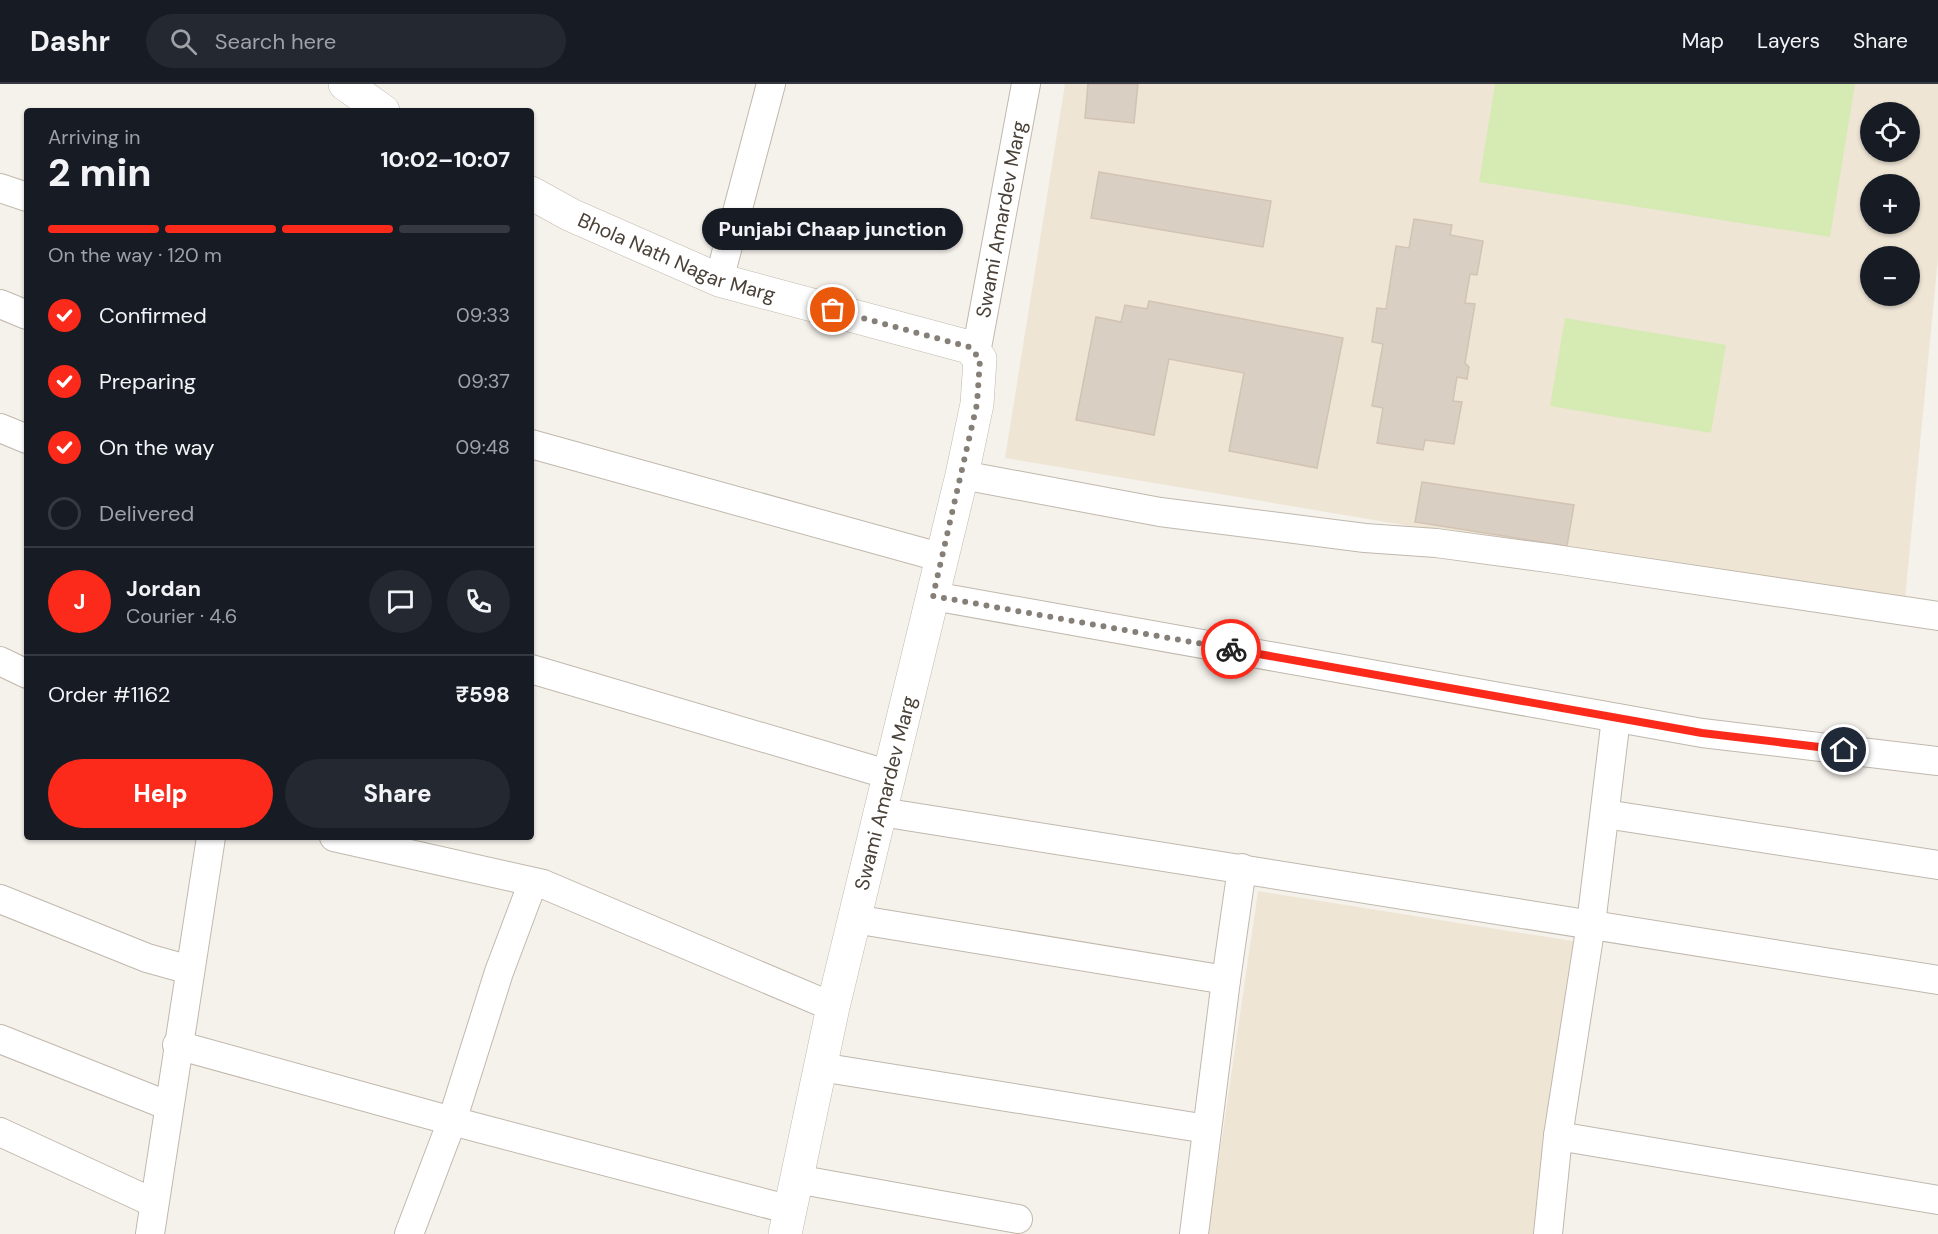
<!DOCTYPE html>
<html lang="en">
<head>
<meta charset="utf-8">
<style>
	body { margin:0; font-family:"DM Sans",sans-serif; background:#242831; color:#f1f3f6; height:100vh; display:flex; flex-direction:column; font-size:22px; white-space:nowrap }
	* { box-sizing:border-box; margin:0 }
	p { font-size:20px; color:#9ea1a6 }
	.icon { flex:none; width:33px; height:33px; fill:none; stroke:currentColor; stroke-width:2; stroke-linecap:round; stroke-linejoin:round }
	.map { position:relative; flex:1; overflow:hidden }
	.drawer { position:absolute; left:24px; top:24px; width:510px; height:732px; display:flex; flex-direction:column; background:#171b24; border-radius:6px; box-shadow:0 2px 4px #0004 }
	.drawer>* { flex:none }
	.controls { position:absolute; left:1860px; top:18px; display:grid; gap:12px }
	.controls a { display:grid; place-items:center; width:60px; height:60px; border-radius:50%; background:#171b24; box-shadow:0 2px 4px #0004; font-size:30px }
	.pin { position:absolute; display:grid; place-items:center; width:51px; height:51px; color:#fff; margin:-26px; border:3px solid #fff; border-radius:50%; box-shadow:0 2px 6px #0007 }
	.courier { position:absolute; display:grid; place-items:center; width:60px; height:60px; margin:-30px; border:4px solid #fc2a1b; border-radius:50%; background:#fff; color:#222; box-shadow:0 2px 8px #0007 }
	.bubble { position:absolute; height:42px; border-radius:21px; background:#171b24; box-shadow:0 2px 4px #0004; font-size:20px; font-weight:800; line-height:42px; text-align:center }
	.headline em { font-style:normal; font-weight:800 }
	.headline div { display:flex; flex-direction:column-reverse }
	.headline { display:flex; align-items:center; justify-content:space-between; height:102px; padding:0 24px }
	h1 { font-size:39px; font-weight:800; line-height:45px }
	.bar { display:grid; grid-template-columns:repeat(4,1fr); gap:9px 6px; align-content:center; height:72px; padding:0 24px }
	.bar i { height:8px; border-radius:4px; background:#363941 }
	.bar .on { background:#fc2a1b }
	.bar p { grid-column:span 4 }
	.line { display:flex; align-items:center; gap:15px; padding:0 24px; border-top:2px solid #363941 }
	.line div { flex:1 }
	.round { display:grid; place-items:center; flex:none; width:63px; height:63px; border-radius:32px; background:#242831 }
	ol { padding:0 24px; list-style:none }
	li { display:flex; align-items:center; gap:18px; height:66px }
	li p { margin-inline-start:auto }
	li .icon { padding:6px; border-radius:50%; background:#fc2a1b; color:#fff; stroke-width:4 }
	li:last-child { color:#9ea1a6 }
	li i { width:33px; height:33px; border:3px solid #363941; border-radius:50% }
	.action { display:flex; gap:12px; margin-top:auto; padding:12px 24px }
	.action a { flex:1; height:69px; border-radius:36px; background:#fc2a1b; color:#fff; font-size:24px; font-weight:800; line-height:69px; text-align:center }
	.action a+a { background:#242831; color:#f1f3f6 }
	header { display:flex; align-items:center; gap:36px; box-sizing:border-box; height:84px; padding:0 30px; background:#171b24; border-bottom:2px solid #363941 }
	header strong { font-size:28px }
	nav { display:flex; gap:33px; margin-inline-start:auto; font-size:21px }
	.search { width:420px; height:54px; background:#242831; display:flex; align-items:center; gap:15px; box-sizing:border-box; padding:0 21px; border-radius:33px; color:#9ea1a6; font-size:22px }
	.map>svg:first-child { display:block }
	.education { fill:#eee5d5; fill-rule:evenodd }
	.green { fill:#d6eab4 }
	.building { fill:#dacfc3; stroke:#d2c3b3; stroke-width:1.5 }
	.lines { fill:none; stroke-linecap:round; stroke-linejoin:round }
	.minor-casing { stroke:#c1b8ad; stroke-width:30 }
	.tertiary-casing { stroke:#c1b8ad; stroke-width:34 }
	.minor { stroke:#fff; stroke-width:28 }
	.tertiary { stroke:#fff; stroke-width:33 }
	.done { stroke:#867f77; stroke-width:6; stroke-dasharray:0 10.8 }
	.route { stroke:#fc2a1b; stroke-width:8 }
	.labels { text-anchor:middle; stroke-width:6; stroke-linejoin:round; paint-order:stroke }
	.street-label { font-size:20px; fill:#4a4138; stroke:#fff }
</style>
</head>
<body>
<header>
<strong>Dashr</strong>
<div class="search"><svg class="icon" aria-label="search" viewBox="0 0 24 24"><circle cx="10" cy="10" r="6"/><path d="M15 15l6 6"/></svg>Search here</div>
<nav><a>Map</a><a>Layers</a><a>Share</a></nav>
</header>
<div class="map">
<svg width="1938" height="1150" viewBox="0 0 1938 1150">
	<rect width="100%" height="100%" fill="#f5f1eb"/>
	<!-- education -->
	<path class="education" d="M 1065,0 L 1938,0 L 1938,174 L 1904,525 L 1005,374 ZM 1870,28 L 1910,28 L 1910,68 L 1870,68 ZM 1870,100 L 1910,100 L 1910,140 L 1870,140 ZM 1870,172 L 1910,172 L 1910,212 L 1870,212 Z
		M 1258,807 L 1597,861 L 1554,1150 L 1208,1150 Z"/>
	<!-- green -->
	<path class="green" d="M 1495,0 L 1855,0 L 1830,153 L 1479,98 Z
		M 1565,234 L 1726,261 L 1711,349 L 1550,322 Z"/>
	<!-- building -->
	<path class="building" d="M 1088,0 L 1138,0 L 1134,39 L 1085,34 Z
		M 1099,88 L 1271,117 L 1263,163 L 1091,134 Z
		M 1414,135 L 1452,141 L 1450,151 L 1483,157 L 1477,191 L 1470,190 L 1465,219 L 1475,220 L 1465,279 L 1469,283 L 1467,295 L 1457,293 L 1453,317 L 1462,318 L 1454,360 L 1425,356 L 1423,366 L 1377,359 L 1383,324 L 1372,322 L 1383,260 L 1372,258 L 1377,224 L 1386,225 L 1396,162 L 1409,164 Z
		M 1149,217 L 1343,254 L 1317,384 L 1229,367 L 1244,289 L 1169,275 L 1154,351 L 1076,336 L 1096,233 L 1121,238 L 1125,221 L 1147,225 Z
		M 1422,398 L 1574,421 L 1567,462 L 1415,438 Z"/>
	<g class="lines">
		<!-- minor casing -->
		<g class="minor-casing">
			<g id="minor">
				<path d="M 0,104 L 27,113"/>
				<path d="M 719,196 L 771,0"/>
				<path d="M 0,220 L 27,231"/>
				<path id="s1" d="M 976,269 L 1026,0"/>
				<path d="M 0,344 L 27,355"/>
				<path d="M 531,360 L 943,474"/>
				<path d="M 962,391 L 1160,428 L 1365,454 L 1436,459 L 1548,474 L 1938,532"/>
				<path d="M 933,512 L 1702,649 L 1938,677"/>
				<path d="M 0,577 L 27,590"/>
				<path d="M 531,585 L 890,691"/>
				<path d="M 881,728 L 1938,896"/>
				<path d="M 1605,730 L 1938,781"/>
				<path d="M 334,753 L 543,800 L 833,923"/>
				<path d="M 0,815 L 147,874 L 190,886"/>
				<path d="M 854,835 L 1226,896 L 1242,784"/>
				<path d="M 0,955 L 169,1022"/>
				<path d="M 177,961 L 452,1037 L 791,1126"/>
				<path d="M 820,983 L 1207,1045"/>
				<path d="M 0,1048 L 154,1119"/>
				<path d="M 1558,1052 L 1938,1116"/>
				<path d="M 796,1095 L 1018,1135"/>
				<path d="M 150,1150 L 211,753"/>
				<path d="M 409,1150 L 452,1037 L 499,888 L 533,798"/>
				<path d="M 1194,1150 L 1226,896"/>
				<path d="M 1548,1150 L 1558,1052 L 1591,840 L 1616,634"/>
			</g>
		</g>
		<!-- tertiary casing -->
		<g class="tertiary-casing">
			<g id="tertiary">
				<path d="M 345,0 L 383,27"/>
				<path id="s2" d="M 531,109 L 571,131 L 719,196 L 969,263 L 980,275 L 977,320 L 962,391 L 833,923 L 785,1150"/>
			</g>
		</g>
		<!-- minor -->
		<use href="#minor" class="minor"/>
		<!-- tertiary -->
		<use href="#tertiary" class="tertiary"/>
	</g>
	<g class="lines">
		<!-- done -->
		<path class="done" d="M 833,226 L 969,263 L 980,275 L 977,320 L 933,512 L 1231,565"/>
		<!-- route -->
		<path class="route" d="M 1231,565 L 1702,649 L 1844,666"/>
	</g>
	<g class="labels">
		<!-- street labels -->
		<g class="street-label">
			<text dy="7" stroke="none"><textPath href="#s1" startOffset="136">Swami Amardev Marg</textPath></text>
			<text dy="7" stroke="none"><textPath href="#s2" startOffset="160">Bhola Nath Nagar Marg</textPath></text>
			<text transform="translate(885 709) rotate(-76)" y="7">Swami Amardev Marg</text>
		</g>
	</g>
</svg>
<div class="controls">
<a><svg class="icon" aria-label="locate" viewBox="0 0 24 24"><circle cx="12" cy="12" r="6"/><path d="M12 2v4M12 18v4M2 12h4M18 12h4"/></svg></a>
<a>+</a>
<a>−</a>
</div>
<div class="pin" style="left:833px;top:226px;background:#ea580c"><svg class="icon" aria-label="bag" viewBox="0 0 24 24"><path d="M5 8h14l-1 12H6zM9 8a3 3 0 0 1 6 0"/></svg></div>
<div class="pin" style="left:1844px;top:666px;background:#1f2937"><svg class="icon" aria-label="home" viewBox="0 0 24 24"><path d="M3 11l9-7 9 7M6 9v11h12V9"/></svg></div>
<div class="courier" style="left:1231px;top:565px"><svg class="icon" aria-label="bike" viewBox="0 0 24 24"><circle cx="6" cy="16" r="4"/><circle cx="18" cy="16" r="4"/><path d="M6 16l4-8h5l3 8M10 8l3 8H6M13 5h3"/></svg></div>
<div class="bubble" style="left:702px;top:124px;width:261px">Punjabi Chaap junction</div>
<section class="drawer">
<div class="headline"><div><h1>2 min</h1><p>Arriving in</p></div><em>10:02–10:07</em></div>
<div class="bar"><i class="on"></i><i class="on"></i><i class="on"></i><i></i><p>On the way · 120 m</p></div>
<ol>
<li><svg class="icon" aria-label="check" viewBox="0 0 24 24"><path d="M5 12l5 5 9-10"/></svg>Confirmed<p>09:33</p></li>
<li><svg class="icon" aria-label="check" viewBox="0 0 24 24"><path d="M5 12l5 5 9-10"/></svg>Preparing<p>09:37</p></li>
<li><svg class="icon" aria-label="check" viewBox="0 0 24 24"><path d="M5 12l5 5 9-10"/></svg>On the way<p>09:48</p></li>
<li><i></i>Delivered</li>
</ol>
<div class="line" style="height:108px"><b class="round" style="background:#fc2a1b;color:#fff">J</b><div><b>Jordan</b><p>Courier · 4.6</p></div><a class="round"><svg class="icon" aria-label="chat" viewBox="0 0 24 24"><path d="M4 5h16v11H9l-5 4z"/></svg></a><a class="round"><svg class="icon" aria-label="phone" viewBox="0 0 24 24"><path d="M5 4h4l2 5-3 2q2 4 5 5l2-3 5 2v4C11 20 4 13 5 4z"/></svg></a></div>
<div class="line" style="height:78px"><div>Order #1162</div><b>₹598</b></div>
<div class="action"><a>Help</a><a>Share</a></div>
</section>
</div>
</body>
</html>
